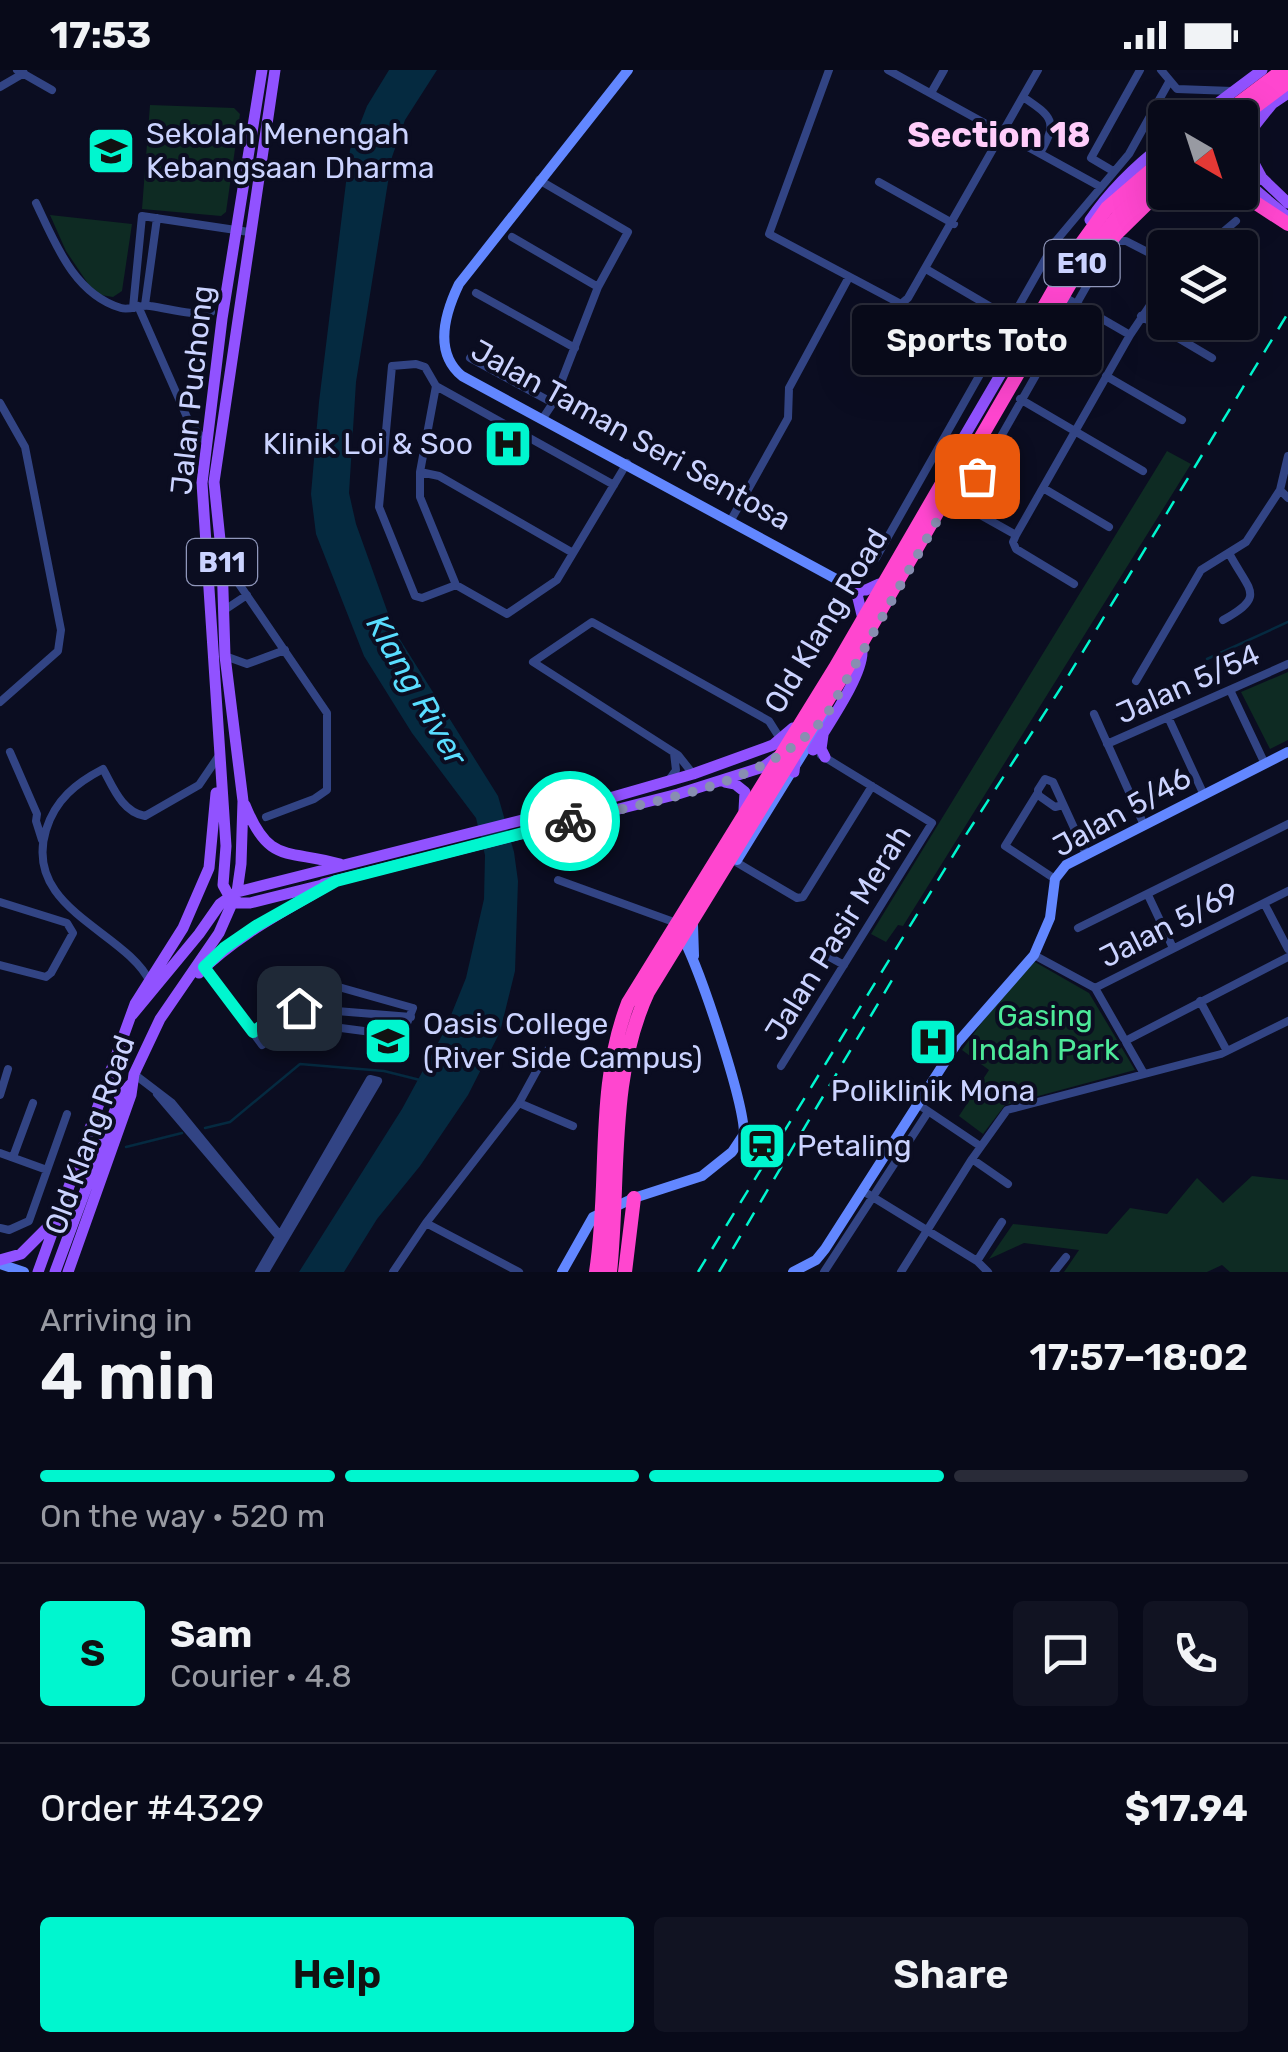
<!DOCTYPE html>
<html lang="en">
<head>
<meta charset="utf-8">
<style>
	body { margin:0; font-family:Rubik,sans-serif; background:#111322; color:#f1f3f6; height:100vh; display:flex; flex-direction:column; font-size:38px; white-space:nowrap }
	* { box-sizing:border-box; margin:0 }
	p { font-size:32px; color:#989aa2 }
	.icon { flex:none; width:55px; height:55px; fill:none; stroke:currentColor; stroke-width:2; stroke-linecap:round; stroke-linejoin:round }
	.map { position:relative; height:1202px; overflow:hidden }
	.panel { display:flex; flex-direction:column; background:#080a19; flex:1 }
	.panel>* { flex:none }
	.needle { width:65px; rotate:141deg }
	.fabs { position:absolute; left:1148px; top:30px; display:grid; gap:20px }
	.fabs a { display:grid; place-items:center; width:110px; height:110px; border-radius:10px; background:#080a19; box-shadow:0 10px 40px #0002,0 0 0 2px #292b38; font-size:50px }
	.pin { position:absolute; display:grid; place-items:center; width:85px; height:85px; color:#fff; margin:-42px; border-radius:20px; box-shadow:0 5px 15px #0006 }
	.courier { position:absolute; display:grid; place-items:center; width:100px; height:100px; margin:-50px; border:8px solid #00f6cf; border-radius:50%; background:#fff; color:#222; box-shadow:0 2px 12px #0007 }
	.bubble { position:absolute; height:70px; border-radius:10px; background:#080a19; box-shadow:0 10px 40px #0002,0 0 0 2px #292b38; font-size:32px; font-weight:600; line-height:70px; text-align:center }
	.summary em { font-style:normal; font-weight:600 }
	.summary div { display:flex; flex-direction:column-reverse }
	.summary { display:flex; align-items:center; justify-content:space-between; height:170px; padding:0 40px }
	h1 { font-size:65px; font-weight:600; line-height:75px }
	.bar { display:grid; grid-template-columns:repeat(4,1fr); gap:15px 10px; align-content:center; height:120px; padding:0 40px }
	.bar i { height:12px; border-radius:8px; background:#292b38 }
	.bar .on { background:#00f6cf }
	.bar p { grid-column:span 4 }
	.line { display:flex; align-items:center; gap:25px; padding:0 40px; border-top:2px solid #292b38 }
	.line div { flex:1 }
	.round { display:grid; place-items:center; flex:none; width:105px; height:105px; border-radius:10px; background:#111322 }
	.primary-button { display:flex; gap:20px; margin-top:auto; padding:20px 40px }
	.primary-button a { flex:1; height:115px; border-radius:10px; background:#00f6cf; color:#111; font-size:40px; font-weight:600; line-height:115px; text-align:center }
	.primary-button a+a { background:#111322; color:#f1f3f6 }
	.status { display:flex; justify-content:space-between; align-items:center; height:70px; padding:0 50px; background:#080a19; direction:ltr }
	.status svg { height:28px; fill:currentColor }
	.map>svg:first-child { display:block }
	.green { fill:#0e2b23 }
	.water { fill:#052a40 }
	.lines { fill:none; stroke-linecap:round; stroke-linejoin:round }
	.stream { stroke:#052a40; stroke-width:2.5 }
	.street { stroke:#324484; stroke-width:8 }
	.secondary { stroke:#6287ff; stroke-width:10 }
	.primary { stroke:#9152ff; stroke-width:11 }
	.highway { stroke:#ff46cf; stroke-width:14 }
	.rail { stroke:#00f6cf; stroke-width:2.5; stroke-dasharray:15 12; stroke-linecap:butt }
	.highway-bridge { stroke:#ff46cf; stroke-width:14 }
	.done { stroke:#888eb1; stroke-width:10; stroke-dasharray:0 18 }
	.route { stroke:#00f6cf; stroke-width:12 }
	.labels { text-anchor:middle; stroke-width:8; stroke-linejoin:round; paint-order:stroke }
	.shield { fill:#0b0d21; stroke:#9198bc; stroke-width:2.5 }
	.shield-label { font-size:28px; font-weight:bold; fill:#cbd3ff }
	.poi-label { font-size:30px; fill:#cbd3ff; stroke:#0b0d21; text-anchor:start }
	.street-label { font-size:30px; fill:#cbd3ff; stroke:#0b0d21 }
	.park-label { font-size:30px; fill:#4de999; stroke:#0b0d21 }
	.water-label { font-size:32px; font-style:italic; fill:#59ddff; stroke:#0b0d21 }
	.quarter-label { font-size:35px; font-weight:bold; fill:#ffcdfa; stroke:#0b0d21 }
</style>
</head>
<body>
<div class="status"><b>17:53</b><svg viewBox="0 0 49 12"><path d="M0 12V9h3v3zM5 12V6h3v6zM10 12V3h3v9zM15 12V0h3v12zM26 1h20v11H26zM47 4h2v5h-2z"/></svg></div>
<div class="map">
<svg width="1288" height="1202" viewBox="0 0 1288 1202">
	<rect width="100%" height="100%" fill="#0b0d21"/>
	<!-- green -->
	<path class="green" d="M 150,35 L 234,38 L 240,44 L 226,142 L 221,146 L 142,139 Z
		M 50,145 L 132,154 L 122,221 L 113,227 L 95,224 L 66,181 Z
		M 1167,381 L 1191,394 L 903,856 L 898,855 L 886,872 L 871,864 Z
		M 1288,602 L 1288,670 L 1270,679 L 1241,622 Z
		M 1028,888 L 1089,923 L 1135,1000 L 1005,1035 L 983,1064 L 959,1046 L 989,1000 L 962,980 Z
		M 1252,1106 L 1288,1110 L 1288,1202 L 1230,1202 L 1222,1195 L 1207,1202 L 1064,1202 L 1079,1180 L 1024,1173 L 989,1189 L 1013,1154 L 1107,1164 L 1130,1138 L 1167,1144 L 1197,1108 L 1223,1133 Z"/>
	<!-- water -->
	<path class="water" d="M 389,0 L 437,0 L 405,50 L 392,87 L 356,312 L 349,423 L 356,454 L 394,560 L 498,726 L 514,782 L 518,811 L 515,901 L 500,962 L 468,1025 L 420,1096 L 377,1149 L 344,1202 L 299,1202 L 402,1039 L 445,960 L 466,908 L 484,829 L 485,785 L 476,748 L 412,663 L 364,586 L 316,464 L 311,424 L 319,332 L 350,80 L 367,36 Z"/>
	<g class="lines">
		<!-- stream -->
		<path class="stream" d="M 1207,589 L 1288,552
			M 205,1058 L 230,1052 L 300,994 L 384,1001 L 420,1010
			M 126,1077 L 182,1063"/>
		<!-- street -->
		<path class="street" d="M 17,0 L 52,20
			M 829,0 L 769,164 L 901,234 L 908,228 L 1038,0
			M 888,0 L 1099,116
			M 1161,0 L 1177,19 L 1232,21
			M 0,17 L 24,3
			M 931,23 L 944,0
			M 1023,27 C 1053,47 1058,52 1040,83
			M 1113,101 L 1091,88 L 1140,0
			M 539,110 L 628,162 L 598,217 L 553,333 L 543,348
			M 879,112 L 954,154
			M 36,133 C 55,173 74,224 121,238 C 130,241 140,234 150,236 C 172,239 190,246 211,242
			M 512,167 L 598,217
			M 1114,171 L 1126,171 L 1165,191
			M 1204,178 L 1236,151
			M 926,199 L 1030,260
			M 476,223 L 575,278
			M 1066,228 L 1130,265
			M 1240,230 L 1249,235
			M 145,235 L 157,148
			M 138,236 L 190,354 L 207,373
			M 133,238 L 142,146 L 249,162
			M 1141,246 L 1212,288
			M 470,288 L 553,333
			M 1106,306 L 1182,350
			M 436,316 L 420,402 L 420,427 L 456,515 L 507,544 L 557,510 L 627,393
			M 436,316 L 425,297 L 416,294 L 392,296 L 379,437 L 415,526 L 422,528 L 456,515
			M 436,316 L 614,415
			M 1020,329 L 1143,401
			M 0,333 L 25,377 L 61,560 L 58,581 L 0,632
			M 1288,386 L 1280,420 L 1288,428
			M 420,402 L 439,406 L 573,483
			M 1043,418 L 1109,457
			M 950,428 L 1016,465
			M 962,435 L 1098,196
			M 731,450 L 788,348 L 789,318 L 849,207
			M 1016,465 L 1130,265 L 1165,213
			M 1016,465 L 1013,472 L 1016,479 L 1074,514
			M 876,488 L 1055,172 L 1129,84 L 1169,12
			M 222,489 L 327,643 L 327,720 L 314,729 L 266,747
			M 223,541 L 247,525
			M 1223,550 C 1266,526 1250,522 1230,485
			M 225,586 L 247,594 L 285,580
			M 1136,611 L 1201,500 L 1246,472 L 1280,420
			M 1230,620 L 1265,694
			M 1094,644 L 1144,755
			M 1168,647 L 1204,725
			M 1107,674 L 1288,594
			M 10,682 L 37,744 L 36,751 L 42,770
			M 693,704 L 678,685 L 533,592 L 592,552 L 769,651 L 781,670
			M 669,710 L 676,700 L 674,683
			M 1037,724 L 1005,776 L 1055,809
			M 1063,735 L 1055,737 L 1038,725 L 1038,720 L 1045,709 L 1053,712 L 1086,784
			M 736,792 L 797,828 L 803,827 L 872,716
			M 558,810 L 671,851
			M 1148,825 L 1173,878
			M 0,832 L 67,853 L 73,863 L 51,903 L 46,907 L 0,895
			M 1264,833 L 1288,879
			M 1078,858 L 1288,754
			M 817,880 L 844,895
			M 1034,885 L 1095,918 L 1143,1002
			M 205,897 L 262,975 C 280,961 296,952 318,955 L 402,966 L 413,938 L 328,914 L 323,922 L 318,955
			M 150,912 C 126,861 22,839 46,760 C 55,730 76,713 103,699 C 113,717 122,742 145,746 L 199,715 L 218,687
			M 1095,918 L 1288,821
			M 1200,931 L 1227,981
			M 253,962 L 280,943 L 299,938 L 411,947
			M 1129,969 L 1288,887
			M 781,996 L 932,753 L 821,685
			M 134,1004 L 172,1033 L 283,1169
			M 157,1024 L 280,1168
			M 0,1025 L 8,999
			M 519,1033 L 573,1056
			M 919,1035 L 980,1076
			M 0,1083 L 47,1100
			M 13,1087 L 33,1033
			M 972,1089 L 1008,1114
			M 863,1121 L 977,1191 L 988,1202
			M 426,1153 L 519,1202
			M 0,1158 L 9,1160 L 29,1151 L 67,1044
			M 977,1191 L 1002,1152
			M 259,1202 L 370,1009 L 378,1011
			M 265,1202 L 378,1011
			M 393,1202 L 426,1153 L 519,1033 L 548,980
			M 824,1202 L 928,1042
			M 901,1202 L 972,1089 L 1007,1040 L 1221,984 L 1288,951
			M 1054,1202 L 1066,1187"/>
		<!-- secondary -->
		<path class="secondary" d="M 628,0 L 459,214 C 445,243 433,282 462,306 L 860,522
			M 737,790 L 826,646
			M 693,855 L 694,886
			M 0,1194 L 24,1202
			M 562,1202 L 593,1147 L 634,1128 L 702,1106 L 732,1082 L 744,1064 C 744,1032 698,891 680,863
			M 793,1202 L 816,1190 L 825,1179 L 957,973 L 1034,885 L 1050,848 L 1055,809 L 1066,795 L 1288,682"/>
		<!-- primary -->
		<path class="primary" d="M 1269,36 L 1288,23
			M 1198,48 L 1262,0
			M 1240,87 L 1288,133
			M 1240,107 L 1285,145
			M 1263,110 C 1239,67 1243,71 1272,34
			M 1090,150 C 1111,119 1135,96 1165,73
			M 1010,249 L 1015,278
			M 1013,250 L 1037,239
			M 954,384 L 1013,283
			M 862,545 L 856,520 L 866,520 L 879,514
			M 823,665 L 821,679 L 825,687
			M 813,680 C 826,657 863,606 862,581
			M 790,683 L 795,692 L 794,702
			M 725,712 L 735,714 L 745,722 L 744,740
			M 245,735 C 269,795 287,779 340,794
			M 336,811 L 323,814 L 678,724 L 763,697 L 777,687
			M 233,833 L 223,815 L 226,776 L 202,413 L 222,249 L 262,0
			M 233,833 L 250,833 L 322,815
			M 199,903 C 238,864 285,841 332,813
			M 132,945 L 199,864 L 220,834 L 237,822 L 606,729 L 693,704 L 773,675 L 793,658
			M 0,1190 L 21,1184 L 52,1153
			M 38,1202 L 135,934 L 183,858 L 209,798 L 216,723
			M 55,1202 L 120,1027 L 130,1015
			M 68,1202 L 131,1025 L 134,1004 L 160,949 L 219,863 L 237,822 L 241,794 L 243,731 L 225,586 L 222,489 L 214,412 L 275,0"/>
		<!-- highway -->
		<path class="highway" d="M 1239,122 L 1288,154
			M 1076,181 L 1107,138 L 1165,88
			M 1091,197 L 1116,164 L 1165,116
			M 625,1202 L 634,1128"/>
		<!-- rail -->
		<path class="rail" d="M 698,1202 L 962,771 L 1064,613 L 1288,243
			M 719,1202 L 895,905"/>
		<!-- highway-bridge -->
		<path class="highway-bridge" d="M 1219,48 L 1283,0
			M 1240,48 L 1288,12
			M 1013,291 L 1076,181
			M 596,1202 C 610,1113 595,1018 628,933 L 835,598 L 962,379
			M 610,1202 C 620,1109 608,1008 648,922 L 843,605 L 1082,193 L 1118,146 L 1165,104"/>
	</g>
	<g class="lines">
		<!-- done -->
		<path class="done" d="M 570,751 C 657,729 765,718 826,646 L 950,428 L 962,435 L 977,406"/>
		<!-- route -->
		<path class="route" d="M 299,938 L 280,943 L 253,962 L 204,897 L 224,878 L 256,856 L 336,811 L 570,751"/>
	</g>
	<!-- icons -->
	<defs>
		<g id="school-square" transform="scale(2.5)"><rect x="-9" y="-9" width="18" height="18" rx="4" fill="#00f6cf" stroke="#0b0d21"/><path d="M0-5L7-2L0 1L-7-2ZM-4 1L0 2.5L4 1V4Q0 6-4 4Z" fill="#111"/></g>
		<g id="hospital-square" transform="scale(2.5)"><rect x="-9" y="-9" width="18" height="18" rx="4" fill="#00f6cf" stroke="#0b0d21"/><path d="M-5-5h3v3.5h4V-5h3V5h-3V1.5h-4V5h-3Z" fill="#111"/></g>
		<g id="university-square" transform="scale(2.5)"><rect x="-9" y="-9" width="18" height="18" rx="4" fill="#00f6cf" stroke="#0b0d21"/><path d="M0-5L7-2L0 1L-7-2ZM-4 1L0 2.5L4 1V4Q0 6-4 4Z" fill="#111"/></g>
		<g id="station-square" transform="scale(2.5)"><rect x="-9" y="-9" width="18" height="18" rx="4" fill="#00f6cf" stroke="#0b0d21"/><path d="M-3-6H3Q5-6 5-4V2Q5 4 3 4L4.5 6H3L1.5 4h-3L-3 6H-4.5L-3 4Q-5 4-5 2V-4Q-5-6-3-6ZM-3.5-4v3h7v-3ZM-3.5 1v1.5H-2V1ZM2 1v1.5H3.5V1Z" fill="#111"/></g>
	</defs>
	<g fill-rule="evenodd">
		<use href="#school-square" x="111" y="81"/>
		<use href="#hospital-square" x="508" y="374"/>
		<use href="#university-square" x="388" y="971"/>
		<use href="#hospital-square" x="933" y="972"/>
		<use href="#station-square" x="762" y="1076"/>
	</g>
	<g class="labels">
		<!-- shield labels -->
		<g class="shield">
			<rect x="1044.5" y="170" width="75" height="46" rx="8"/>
			<rect x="187" y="469" width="70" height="46" rx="8"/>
		</g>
		<g class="shield-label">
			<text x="1082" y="203">E10</text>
			<text x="222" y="502">B11</text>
		</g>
		<!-- poi labels -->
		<g class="poi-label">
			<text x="146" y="74">Sekolah Menengah<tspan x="146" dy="34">Kebangsaan Dharma</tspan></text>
			<text x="473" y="384" text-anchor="end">Klinik Loi &amp; Soo</text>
			<text x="423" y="964">Oasis College<tspan x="423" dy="34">(River Side Campus)</tspan></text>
			<text x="933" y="1031" text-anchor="middle">Poliklinik Mona</text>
			<text x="797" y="1086">Petaling</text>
		</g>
		<!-- street labels -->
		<g class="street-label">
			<text transform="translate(192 320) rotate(-84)" y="10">Jalan Puchong</text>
			<text transform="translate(631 365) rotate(29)" y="10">Jalan Taman Seri Sentosa</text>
			<text transform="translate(826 551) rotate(-59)" y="10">Old Klang Road</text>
			<text transform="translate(1188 614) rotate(-24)" y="10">Jalan 5/54</text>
			<text transform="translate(1122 742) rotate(-29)" y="10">Jalan 5/46</text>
			<text transform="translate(1169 855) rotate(-27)" y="10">Jalan 5/69</text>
			<text transform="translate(838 863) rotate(-58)" y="10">Jalan Pasir Merah</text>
			<text transform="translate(90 1065) rotate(-70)" y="10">Old Klang Road</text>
		</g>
		<!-- park labels -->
		<g class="park-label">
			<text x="1045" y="956">Gasing<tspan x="1045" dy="34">Indah Park</tspan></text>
		</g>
		<!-- water labels -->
		<g class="water-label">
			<text transform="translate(417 620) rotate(60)" y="11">Klang River</text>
		</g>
		<!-- quarter labels -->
		<g class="quarter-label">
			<text x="999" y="77">Section 18</text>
		</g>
	</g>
</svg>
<div class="fabs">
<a><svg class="needle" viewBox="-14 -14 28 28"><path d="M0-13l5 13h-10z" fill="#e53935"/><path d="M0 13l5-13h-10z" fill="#989aa2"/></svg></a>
<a><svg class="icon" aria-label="layers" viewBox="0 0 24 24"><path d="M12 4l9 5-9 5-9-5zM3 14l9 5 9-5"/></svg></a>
</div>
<div class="pin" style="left:977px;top:406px;background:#ea580c"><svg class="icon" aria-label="bag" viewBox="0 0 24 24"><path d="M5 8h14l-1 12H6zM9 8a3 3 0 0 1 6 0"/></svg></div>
<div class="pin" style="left:299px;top:938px;background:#1f2937"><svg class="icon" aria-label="home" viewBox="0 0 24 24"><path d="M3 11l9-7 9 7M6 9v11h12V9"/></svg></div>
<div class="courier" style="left:570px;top:751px"><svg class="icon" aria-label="bike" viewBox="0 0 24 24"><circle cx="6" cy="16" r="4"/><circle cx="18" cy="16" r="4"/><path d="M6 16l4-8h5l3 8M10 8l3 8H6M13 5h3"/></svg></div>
<div class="bubble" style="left:852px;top:235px;width:250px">Sports Toto</div>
</div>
<section class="panel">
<div class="summary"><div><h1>4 min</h1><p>Arriving in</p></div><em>17:57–18:02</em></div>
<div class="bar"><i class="on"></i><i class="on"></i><i class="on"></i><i></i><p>On the way · 520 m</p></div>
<div class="line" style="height:180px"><b class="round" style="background:#00f6cf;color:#111">S</b><div><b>Sam</b><p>Courier · 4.8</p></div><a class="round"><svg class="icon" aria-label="chat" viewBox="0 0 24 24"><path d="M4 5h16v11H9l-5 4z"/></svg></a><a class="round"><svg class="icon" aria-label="phone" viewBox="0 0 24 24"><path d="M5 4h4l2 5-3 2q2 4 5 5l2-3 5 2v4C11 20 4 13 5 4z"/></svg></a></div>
<div class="line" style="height:130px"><div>Order #4329</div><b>$17.94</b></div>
<div class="primary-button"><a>Help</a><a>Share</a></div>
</section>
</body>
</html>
